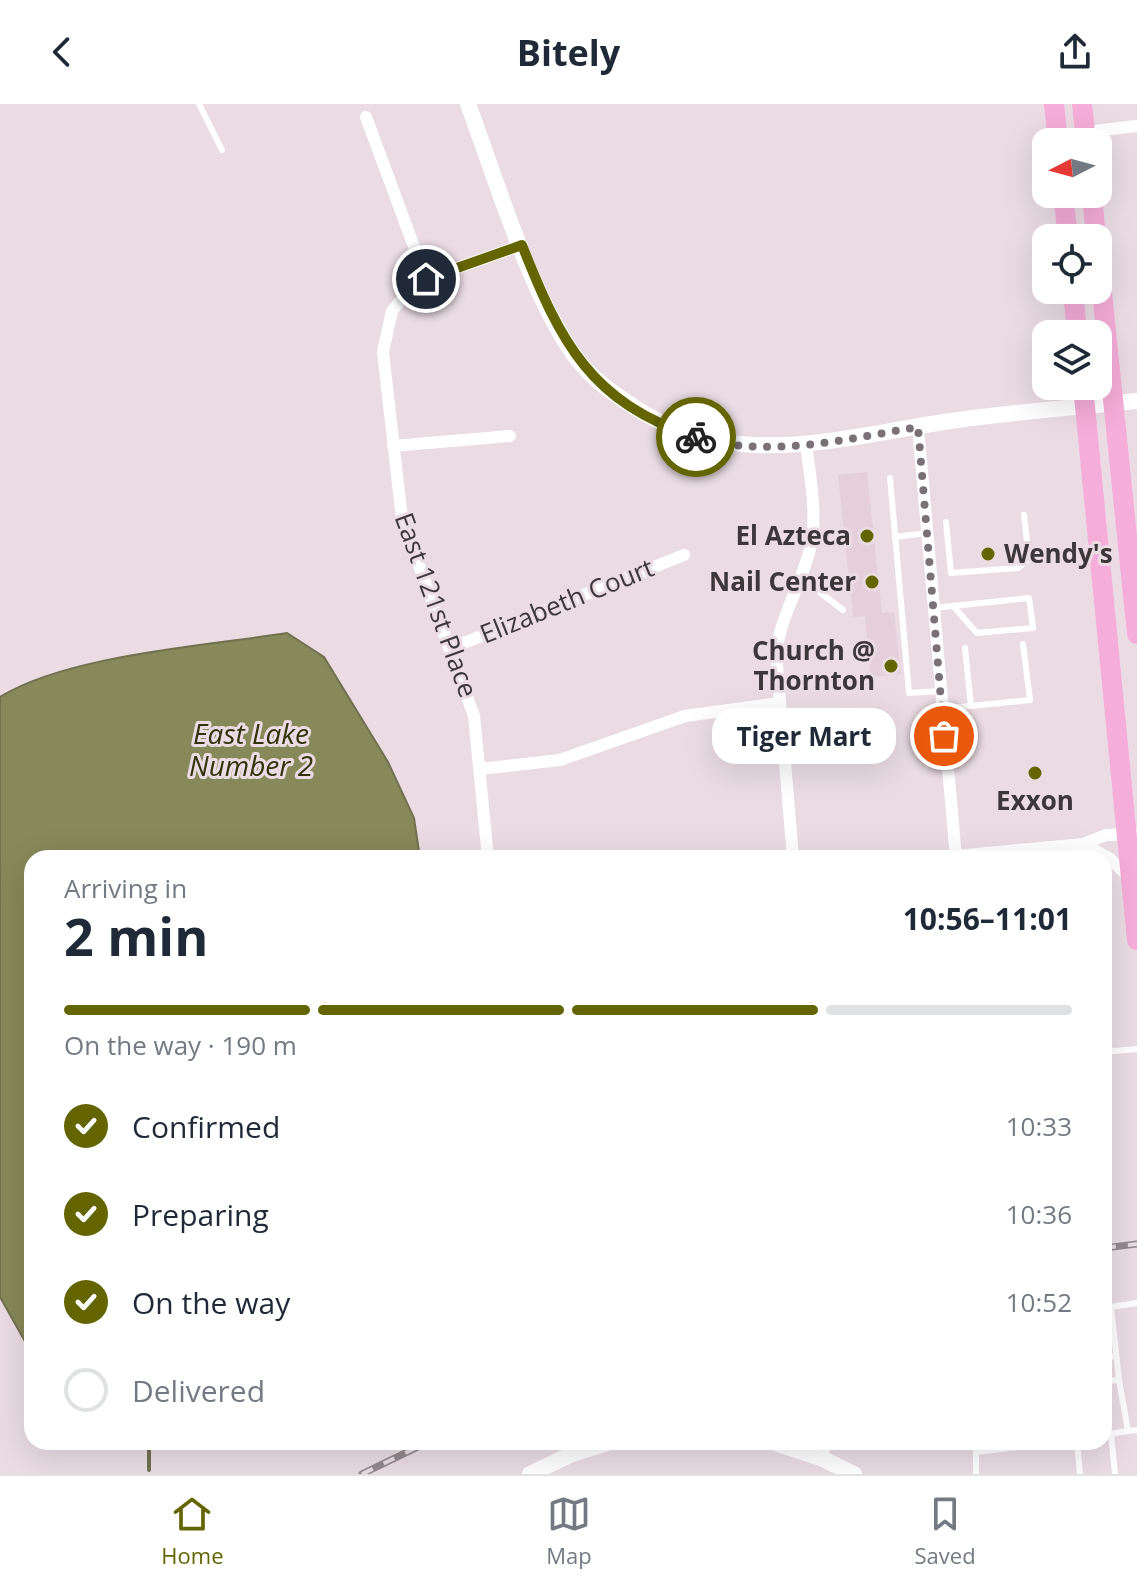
<!DOCTYPE html>
<html lang="en">
<head>
<meta charset="utf-8">
<style>
	body { margin:0; font-family:"Open Sans",sans-serif; background:#f6f6f7; color:#1f2937; height:100vh; display:flex; flex-direction:column; font-size:30px; white-space:nowrap }
	* { box-sizing:border-box; margin:0 }
	p { font-size:26px; color:#747a83 }
	.icon { flex:none; width:44px; height:44px; fill:none; stroke:currentColor; stroke-width:2; stroke-linecap:round; stroke-linejoin:round }
	.map { position:relative; flex:1; overflow:hidden }
	.sheet { position:absolute; left:24px; top:746px; width:1088px; height:600px; display:flex; flex-direction:column; background:#fff; border-radius:24px; box-shadow:0 8px 32px #0002 }
	.sheet>* { flex:none }
	.needle { width:52px; rotate:264deg }
	.fabs { position:absolute; left:1032px; top:24px; display:grid; gap:16px }
	.fabs a { display:grid; place-items:center; width:80px; height:80px; border-radius:16px; background:#fff; box-shadow:0 8px 32px #0002; font-size:40px }
	.pin { position:absolute; display:grid; place-items:center; width:68px; height:68px; color:#fff; margin:-34px; border:4px solid #fff; border-radius:50%; box-shadow:0 2px 8px #0007 }
	.courier { position:absolute; display:grid; place-items:center; width:80px; height:80px; margin:-40px; border:6px solid #646500; border-radius:50%; background:#fff; color:#222; box-shadow:0 2px 10px #0007 }
	.bubble { position:absolute; height:56px; border-radius:24px; background:#fff; box-shadow:0 8px 32px #0002; font-size:26px; font-weight:700; line-height:56px; text-align:center }
	.summary em { font-style:normal; font-weight:700 }
	.summary div { display:flex; flex-direction:column-reverse }
	.summary { display:flex; align-items:center; justify-content:space-between; height:136px; padding:0 40px }
	h1 { font-size:52px; font-weight:700; line-height:60px }
	.bar { display:grid; grid-template-columns:repeat(4,1fr); gap:12px 8px; align-content:center; height:96px; padding:0 40px }
	.bar i { height:10px; border-radius:6px; background:#e0e1e3 }
	.bar .selected { background:#646500 }
	.bar p { grid-column:span 4 }
	ol { padding:0 40px; list-style:none }
	li { display:flex; align-items:center; gap:24px; height:88px }
	li p { margin-inline-start:auto }
	li .icon { padding:8px; border-radius:50%; background:#646500; color:#fff; stroke-width:4 }
	li:last-child { color:#747a83 }
	li i { width:44px; height:44px; border:4px solid #e0e1e3; border-radius:50% }
	header { display:flex; justify-content:space-between; align-items:center; height:104px; padding:0 40px; background:#fff; font-size:36px; font-weight:700 }
	.tabs { display:flex; justify-content:space-around; align-items:center; height:112px; border-top:2px solid #e0e1e3; background:#fff; font-size:22px; color:#747a83 }
	.tabs a { display:grid; justify-items:center; gap:4px }
	.tabs .selected { color:#646500 }
	.map>svg:first-child { display:block }
	.built { fill:#e5cfda }
	.water { fill:#87895a; stroke:#717050; stroke-width:2 }
	.lines { fill:none; stroke-linecap:round; stroke-linejoin:round }
	.stream { stroke:#717050; stroke-width:4 }
	.service { stroke:#fff; stroke-width:6 }
	.minor { stroke:#fff; stroke-width:12 }
	.tertiary { stroke:#fff; stroke-width:16 }
	.primary { stroke:#f5aed9; stroke-width:20 }
	.rail-casing { stroke:#92888d; stroke-width:7 }
	.rail { stroke:#ebdce4; stroke-width:4; stroke-dasharray:12; stroke-linecap:butt }
	.done { stroke:#7a7176; stroke-width:8; stroke-dasharray:0 14.4 }
	.route { stroke:#646500; stroke-width:10 }
	.poi-dot { fill:#646500; stroke:#ebdce4; stroke-width:3 }
	.labels { text-anchor:middle; stroke-width:6; stroke-linejoin:round; paint-order:stroke }
	.poi-label { font-size:26px; font-weight:bold; fill:#3d373a; stroke:#ebdce4; text-anchor:end }
	.street-label { font-size:26px; fill:#3d373a; stroke:#ebdce4 }
	.water-label { font-size:28px; font-style:italic; fill:#32330b; stroke:#ebdce4 }
</style>
</head>
<body>
<header><svg class="icon" aria-label="back" viewBox="0 0 24 24"><path d="M15 5l-7 7 7 7"/></svg>Bitely<svg class="icon" aria-label="share" viewBox="0 0 24 24"><path d="M12 15V3M7 8l5-5 5 5M5 13v7h14v-7"/></svg></header>
<div class="map">
<svg width="1137" height="1370" viewBox="0 0 1137 1370">
	<rect width="100%" height="100%" fill="#ebdce4"/>
	<!-- built -->
	<path class="built" d="M 867,368 L 882,509 L 894,508 L 901,570 L 871,573 L 865,512 L 853,513 L 838,371 Z"/>
	<!-- water -->
	<path class="water" d="M 287,529 L 324,553 L 388,658 L 414,714 L 420,754 L 32,754 L 32,1250 L 0,1193 L 0,593 C 68,551 205,542 287,529 Z"/>
	<g class="lines">
		<!-- stream -->
		<path class="stream" d="M 149,1339 L 149,1366"/>
		<!-- service -->
		<path class="service" d="M 199,0 L 222,46
			M 890,374 L 909,589 L 940,587
			M 946,418 L 951,469 L 1018,464 L 1029,455 L 1024,411
			M 895,433 L 927,429
			M 801,474 L 843,506
			M 933,504 L 1029,494 L 1033,524 L 977,529 L 953,502
			M 965,544 L 971,602
			M 941,605 L 1030,596 L 1023,540
			M 1104,948 L 1137,945
			M 1111,1203 L 1119,1276
			M 1104,1204 L 1137,1199
			M 1104,1254 L 1116,1252
			M 1104,1277 L 1119,1276 L 1128,1327 L 1137,1326
			M 1111,1330 L 1115,1370
			M 1104,1331 L 1128,1327
			M 1077,1338 L 1080,1370
			M 824,1353 L 830,1338
			M 976,1370 L 976,1348 L 1060,1338"/>
		<!-- minor -->
		<path class="minor" d="M 366,13 L 426,175
			M 1085,28 L 1137,22
			M 918,323 L 956,754
			M 393,342 L 510,332
			M 451,544 L 684,451
			M 480,665 L 560,656 L 685,612 L 779,599
			M 1083,740 L 1109,754 L 1130,774
			M 956,752 L 1083,740 L 1106,731 L 1137,730
			M 488,754 L 474,612 L 402,415 L 383,248 L 392,207 L 411,184 L 426,175 L 522,141
			M 770,754 L 793,752
			M 793,754 L 776,550 C 780,513 801,481 810,445 C 818,411 810,373 806,340"/>
		<!-- tertiary -->
		<path class="tertiary" d="M 468,0 C 496,75 529,187 574,251 C 589,272 607,285 628,299 C 728,369 833,335 944,318 C 1008,308 1073,304 1137,297
			M 772,1338 L 823,1355 L 854,1370
			M 530,1370 L 572,1350 L 610,1338"/>
		<!-- primary -->
		<path class="primary" d="M 1054,0 L 1058,38
			M 1082,0 L 1086,38
			M 1063,90 L 1068,134
			M 1092,90 L 1096,134
			M 1098,149 L 1137,530
			M 1073,186 L 1077,230
			M 1083,282 L 1137,836"/>
		<!-- rail casing -->
		<g class="rail-casing">
			<path id="rail" d="M 1104,1144 L 1137,1140
				M 362,1370 L 428,1338"/>
		</g>
		<!-- rail -->
		<use href="#rail" class="rail"/>
	</g>
	<g class="lines">
		<!-- done -->
		<path class="done" d="M 696,333 C 767,355 846,335 918,323 L 944,632"/>
		<!-- route -->
		<path class="route" d="M 426,175 L 522,141 C 560,237 590,299 696,333"/>
	</g>
	<!-- markers -->
	<g class="poi-dot">
		<circle cx="867" cy="432" r="8"/>
		<circle cx="988" cy="450" r="8"/>
		<circle cx="872" cy="478" r="8"/>
		<circle cx="891" cy="562" r="8"/>
		<circle cx="1035" cy="669" r="8"/>
	</g>
	<g class="labels">
		<!-- poi labels -->
		<g class="poi-label">
			<text x="851" y="441">El Azteca</text>
			<text x="1004" y="459" text-anchor="start">Wendy's</text>
			<text x="856" y="487">Nail Center</text>
			<text x="875" y="556">Church @<tspan x="875" dy="30">Thornton</tspan></text>
			<text x="1035" y="706" text-anchor="middle">Exxon</text>
		</g>
		<!-- street labels -->
		<g class="street-label">
			<text transform="translate(567 497) rotate(-22)" y="9">Elizabeth Court</text>
			<text transform="translate(436 501) rotate(70)" y="9">East 121st Place</text>
		</g>
		<!-- water labels -->
		<g class="water-label">
			<text x="251" y="640">East Lake<tspan x="251" dy="32">Number 2</tspan></text>
		</g>
	</g>
</svg>
<div class="fabs">
<a><svg class="needle" viewBox="-14 -14 28 28"><path d="M0-13l5 13h-10z" fill="#e53935"/><path d="M0 13l5-13h-10z" fill="#747a83"/></svg></a>
<a><svg class="icon" aria-label="locate" viewBox="0 0 24 24"><circle cx="12" cy="12" r="6"/><path d="M12 2v4M12 18v4M2 12h4M18 12h4"/></svg></a>
<a><svg class="icon" aria-label="layers" viewBox="0 0 24 24"><path d="M12 4l9 5-9 5-9-5zM3 14l9 5 9-5"/></svg></a>
</div>
<div class="pin" style="left:944px;top:632px;background:#ea580c"><svg class="icon" aria-label="bag" viewBox="0 0 24 24"><path d="M5 8h14l-1 12H6zM9 8a3 3 0 0 1 6 0"/></svg></div>
<div class="pin" style="left:426px;top:175px;background:#1f2937"><svg class="icon" aria-label="home" viewBox="0 0 24 24"><path d="M3 11l9-7 9 7M6 9v11h12V9"/></svg></div>
<div class="courier" style="left:696px;top:333px"><svg class="icon" aria-label="bike" viewBox="0 0 24 24"><circle cx="6" cy="16" r="4"/><circle cx="18" cy="16" r="4"/><path d="M6 16l4-8h5l3 8M10 8l3 8H6M13 5h3"/></svg></div>
<div class="bubble" style="left:712px;top:604px;width:184px">Tiger Mart</div>
<section class="sheet">
<div class="summary"><div><h1>2 min</h1><p>Arriving in</p></div><em>10:56–11:01</em></div>
<div class="bar"><i class="selected"></i><i class="selected"></i><i class="selected"></i><i></i><p>On the way · 190 m</p></div>
<ol>
<li><svg class="icon" aria-label="check" viewBox="0 0 24 24"><path d="M5 12l5 5 9-10"/></svg>Confirmed<p>10:33</p></li>
<li><svg class="icon" aria-label="check" viewBox="0 0 24 24"><path d="M5 12l5 5 9-10"/></svg>Preparing<p>10:36</p></li>
<li><svg class="icon" aria-label="check" viewBox="0 0 24 24"><path d="M5 12l5 5 9-10"/></svg>On the way<p>10:52</p></li>
<li><i></i>Delivered</li>
</ol>
</section>
</div>
<nav class="tabs">
<a class="selected"><svg class="icon" aria-label="home" viewBox="0 0 24 24"><path d="M3 11l9-7 9 7M6 9v11h12V9"/></svg>Home</a>
<a><svg class="icon" aria-label="map" viewBox="0 0 24 24"><path d="M3 6l6-2 6 2 6-2v14l-6 2-6-2-6 2zM9 4v14M15 6v14"/></svg>Map</a>
<a><svg class="icon" aria-label="saved" viewBox="0 0 24 24"><path d="M7 4h10v16l-5-4-5 4z"/></svg>Saved</a>
</nav>
</body>
</html>
